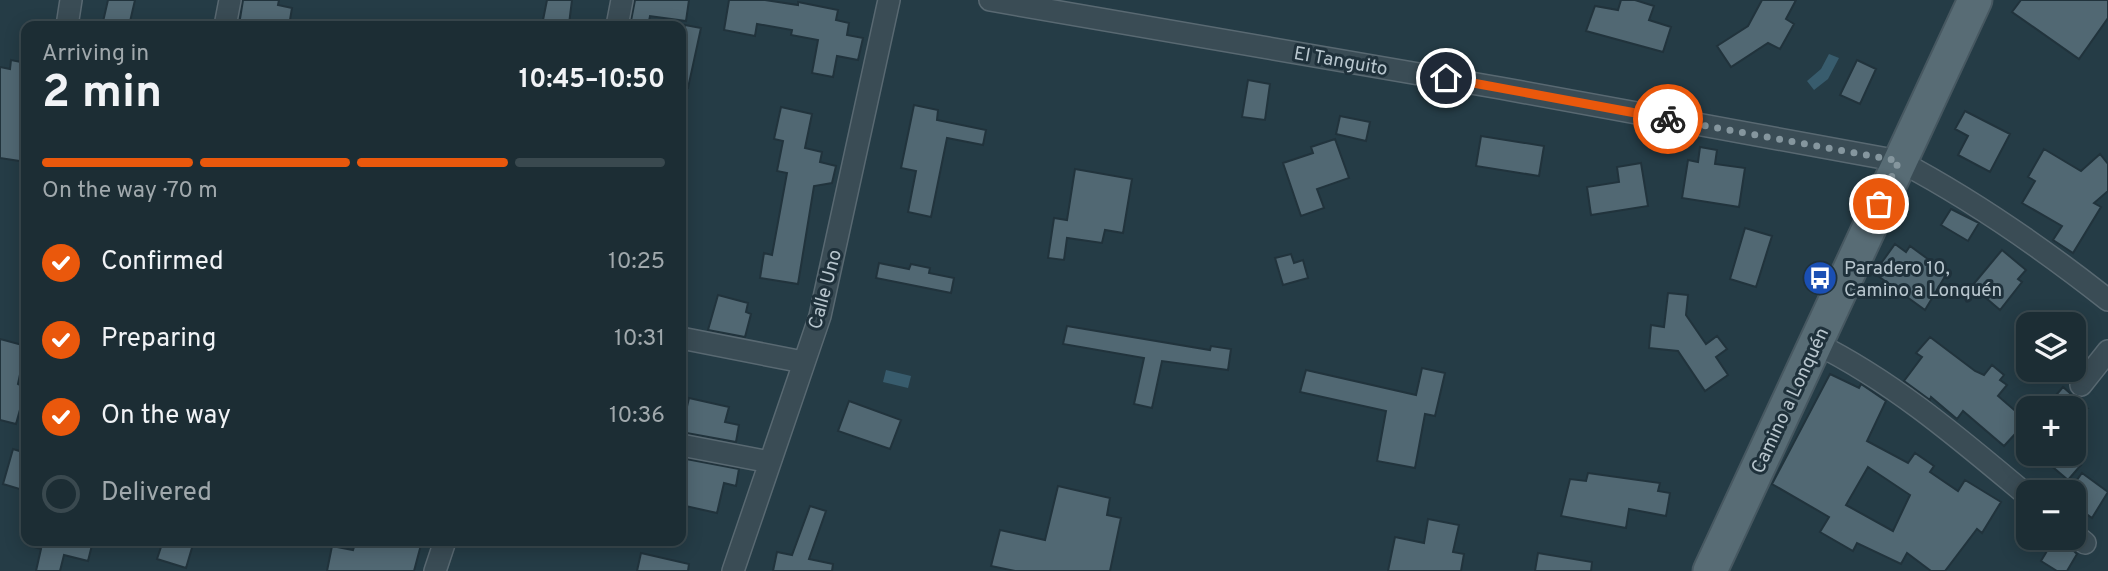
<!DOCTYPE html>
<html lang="en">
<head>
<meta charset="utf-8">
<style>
	body { margin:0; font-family:Overpass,sans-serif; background:#25353c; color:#f1f3f6; height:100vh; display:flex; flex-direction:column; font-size:26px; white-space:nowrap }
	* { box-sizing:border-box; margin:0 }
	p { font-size:23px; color:#a0a8ac }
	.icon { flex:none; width:38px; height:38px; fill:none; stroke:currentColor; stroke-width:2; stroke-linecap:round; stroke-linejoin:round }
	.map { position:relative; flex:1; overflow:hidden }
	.details { position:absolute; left:21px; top:21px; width:665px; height:525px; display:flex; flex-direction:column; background:#1c2d34; border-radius:14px; box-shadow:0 4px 18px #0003,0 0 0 2px #3a494f }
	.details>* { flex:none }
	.controls { position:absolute; left:2016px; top:312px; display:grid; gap:14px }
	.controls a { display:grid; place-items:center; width:70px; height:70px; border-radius:14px; background:#1c2d34; box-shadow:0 4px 18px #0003,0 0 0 2px #3a494f; font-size:35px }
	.pin { position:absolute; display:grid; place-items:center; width:60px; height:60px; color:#fff; margin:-30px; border:4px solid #fff; border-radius:50%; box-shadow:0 2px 7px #0007 }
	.courier { position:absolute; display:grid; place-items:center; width:70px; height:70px; margin:-35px; border:5px solid #ea580c; border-radius:50%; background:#fff; color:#222; box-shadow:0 2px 9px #0007 }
	.head em { font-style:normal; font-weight:700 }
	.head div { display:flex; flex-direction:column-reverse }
	.head { display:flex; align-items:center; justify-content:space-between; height:119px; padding:0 21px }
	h1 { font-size:46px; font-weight:700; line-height:52px }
	.bar { display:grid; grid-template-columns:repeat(4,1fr); gap:10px 7px; align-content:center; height:84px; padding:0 21px }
	.bar i { height:9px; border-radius:5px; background:#3a494f }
	.bar .active { background:#ea580c }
	.bar p { grid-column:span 4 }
	ol { padding:0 21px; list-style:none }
	li { display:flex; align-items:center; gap:21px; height:77px }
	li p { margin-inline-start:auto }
	li .icon { padding:7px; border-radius:50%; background:#ea580c; color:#fff; stroke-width:4 }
	li:last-child { color:#a0a8ac }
	li i { width:38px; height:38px; border:4px solid #3a494f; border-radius:50% }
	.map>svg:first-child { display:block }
	.water { fill:#385c6d }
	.building { fill:#516873; stroke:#21333c; stroke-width:2; fill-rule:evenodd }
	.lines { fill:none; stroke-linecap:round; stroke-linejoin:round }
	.minor-casing { stroke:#596972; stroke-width:24 }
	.primary-casing { stroke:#475861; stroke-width:37 }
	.minor { stroke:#3a4c55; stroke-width:21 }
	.primary { stroke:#586c75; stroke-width:33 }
	.done { stroke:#85969e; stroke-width:7; stroke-dasharray:0 12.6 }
	.route { stroke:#ea580c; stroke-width:9 }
	.labels { text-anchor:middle; stroke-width:6; stroke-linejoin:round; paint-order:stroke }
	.street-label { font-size:19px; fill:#b8c6ce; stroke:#1f313b }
	.poi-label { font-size:19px; fill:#b8c6ce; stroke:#1f313b; text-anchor:start }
</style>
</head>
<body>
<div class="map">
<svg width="2108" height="571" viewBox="0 0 2108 571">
	<rect width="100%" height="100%" fill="#253c46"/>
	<!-- water -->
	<path class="water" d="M 1829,54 L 1839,58 L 1828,79 L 1814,90 L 1807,81 L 1821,69 Z
		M 886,370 L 911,376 L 908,388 L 883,382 Z"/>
	<!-- building -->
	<path class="building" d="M 108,0 L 135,0 L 129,26 L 102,26 Z
		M 243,0 L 279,0 L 278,5 L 292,8 L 289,26 L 239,25 Z
		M 547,0 L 572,0 L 569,24 L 543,20 Z
		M 635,0 L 689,0 L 686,21 L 650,16 L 648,26 L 630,26 Z
		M 729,0 L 765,0 L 798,5 L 798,2 L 838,10 L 836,20 L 849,23 L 847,35 L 863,38 L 858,60 L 837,56 L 833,77 L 812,73 L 818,40 L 791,35 L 792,30 L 757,24 L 755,36 L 724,30 Z
		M 1621,0 L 1635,0 L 1654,6 L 1649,20 L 1671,27 L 1663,52 L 1586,31 L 1595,6 L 1618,10 Z
		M 1762,0 L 1796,0 L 1786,19 L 1794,24 L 1780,49 L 1768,43 L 1731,67 L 1717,46 L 1748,26 Z
		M 2021,0 L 2108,0 L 2108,18 L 2079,59 L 2012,12 Z
		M 685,25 L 701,28 L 688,88 L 681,87 L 681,43 Z
		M 11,60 L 26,63 L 26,162 L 0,158 L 0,67 L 10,69 Z
		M 1857,60 L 1876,69 L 1860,104 L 1840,95 Z
		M 1248,80 L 1270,84 L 1265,120 L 1242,117 Z
		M 914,105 L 938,110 L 937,120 L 986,130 L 983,145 L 947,138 L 931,217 L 908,212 L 916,171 L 901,168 Z
		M 781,107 L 812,114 L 805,148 L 822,152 L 820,162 L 836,166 L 832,183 L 814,186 L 798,284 L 760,278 L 764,253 L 772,255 L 787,173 L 777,171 L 783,141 L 774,139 Z
		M 1965,111 L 2010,134 L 1990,172 L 1958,155 L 1968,136 L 1955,129 Z
		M 1340,116 L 1370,122 L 1366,141 L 1336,134 Z
		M 1481,136 L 1544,146 L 1539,176 L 1476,166 Z
		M 1335,139 L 1349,178 L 1317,189 L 1324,208 L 1301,216 L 1283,163 L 1313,153 L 1311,147 Z
		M 1700,147 L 1717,150 L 1715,164 L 1745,168 L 1739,207 L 1682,198 L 1688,160 L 1698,162 Z
		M 2044,149 L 2081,171 L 2100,154 L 2108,164 L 2108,191 L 2094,203 L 2101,207 L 2073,253 L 2053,240 L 2062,226 L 2022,203 L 2035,181 L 2028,177 Z
		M 1641,163 L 1648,206 L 1591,215 L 1587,187 L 1619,182 L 1617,167 Z
		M 1075,169 L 1132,179 L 1123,233 L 1105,230 L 1102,243 L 1067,238 L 1064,260 L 1048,258 L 1054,218 L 1067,220 Z
		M 1951,209 L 1979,223 L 1968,241 L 1941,225 Z
		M 1745,228 L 1772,236 L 1756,287 L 1730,279 Z
		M 1895,244 L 1906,252 L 1910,246 L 1947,273 L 1925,310 L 1874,273 Z
		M 2002,250 L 2026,270 L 2018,279 L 2022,282 L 2000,310 L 1972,286 Z
		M 1291,254 L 1294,263 L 1303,260 L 1308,278 L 1283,285 L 1275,258 Z
		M 879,263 L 909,269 L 911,264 L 930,268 L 929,273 L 954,278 L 951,293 L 876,278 Z
		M 1668,293 L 1688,295 L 1686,315 L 1706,344 L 1717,336 L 1727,349 L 1716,357 L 1728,375 L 1705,391 L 1678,351 L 1649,348 L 1651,325 L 1664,327 Z
		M 718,295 L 748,303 L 746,312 L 751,314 L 745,337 L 708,330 Z
		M 1067,326 L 1210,350 L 1211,346 L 1231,349 L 1228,370 L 1162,361 L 1152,408 L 1134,404 L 1144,358 L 1063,344 Z
		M 1930,337 L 1975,371 L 1984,375 L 1992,365 L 2004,375 L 2000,380 L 2007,385 L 1998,396 L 2027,421 L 2004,446 L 1963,411 L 1957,419 L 1931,397 L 1930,400 L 1904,381 L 1922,357 L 1916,353 Z
		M 0,339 L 26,346 L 18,384 L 26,388 L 16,424 L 0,420 Z
		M 1422,368 L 1445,373 L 1435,416 L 1425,414 L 1415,468 L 1377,461 L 1386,411 L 1300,392 L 1306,370 L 1416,395 Z
		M 1830,374 L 1859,388 L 1861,384 L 1886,401 L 1867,441 L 1908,463 L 1915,453 L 1934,466 L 1930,472 L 1958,491 L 1965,480 L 2001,502 L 1982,533 L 1977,529 L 1945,571 L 1931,571 L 1907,553 L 1901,564 L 1857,543 L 1853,551 L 1820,532 L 1829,517 L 1772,484 ZM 1868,467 L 1910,495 L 1893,531 L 1846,505 Z
		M 2063,387 L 2087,408 L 2045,408 Z
		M 689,398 L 729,407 L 725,422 L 739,425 L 736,442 L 681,432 Z
		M 849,401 L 901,420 L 890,449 L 838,431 Z
		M 13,449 L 26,453 L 26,491 L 3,484 Z
		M 2056,453 L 2067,453 L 2081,465 L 2068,480 L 2048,463 Z
		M 681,458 L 739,469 L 736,486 L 724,483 L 717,513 L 681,505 L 686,476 L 681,475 Z
		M 1588,473 L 1660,483 L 1658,491 L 1670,493 L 1666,516 L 1629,509 L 1626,528 L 1561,516 L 1570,479 L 1586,481 Z
		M 2082,473 L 2108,492 L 2092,518 L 2074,505 L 2074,484 Z
		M 1058,486 L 1110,498 L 1107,515 L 1121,518 L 1110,571 L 1015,571 L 991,566 L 1000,530 L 1045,540 Z
		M 810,506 L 826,511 L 809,559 L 833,564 L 832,571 L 773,571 L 777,552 L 792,555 Z
		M 1428,519 L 1459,525 L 1453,552 L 1464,554 L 1461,571 L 1388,571 L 1395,537 L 1424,543 Z
		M 2063,540 L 2077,554 L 2067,571 L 2057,571 L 2041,561 L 2050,546 L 2057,550 Z
		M 32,541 L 93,541 L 88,561 L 64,555 L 60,571 L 36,571 L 41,549 L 31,546 Z
		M 163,541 L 194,541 L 186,568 L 157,559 Z
		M 356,541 L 422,541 L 414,571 L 327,571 L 332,546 L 353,550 Z
		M 641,553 L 689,564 L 688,571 L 637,571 Z
		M 1538,553 L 1592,562 L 1591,571 L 1535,571 Z"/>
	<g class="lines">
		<!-- minor casing -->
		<g class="minor-casing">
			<path id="minor" d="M 990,0 L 1500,88 L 1899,161 C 1973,200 2042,248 2108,300
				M 67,26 L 71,0
				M 225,26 L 230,0
				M 617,26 L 622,0
				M 681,338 L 803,362
				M 1815,343 C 1894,382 1961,440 2028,496
				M 2081,385 L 2108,351
				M 681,445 L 770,462
				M 2074,534 L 2085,543
				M 435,571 L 445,541
				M 733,571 L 820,316 L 889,0"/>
		</g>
		<!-- primary casing -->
		<g class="primary-casing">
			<path id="primary" d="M 1710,571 L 1975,0"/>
		</g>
		<!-- minor -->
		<use href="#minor" class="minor"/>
		<!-- primary -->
		<use href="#primary" class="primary"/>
	</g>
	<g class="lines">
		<!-- done -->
		<path class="done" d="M 1668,119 L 1899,161 L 1879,204"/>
		<!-- route -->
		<path class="route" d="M 1446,78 L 1668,119"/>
	</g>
	<!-- icons -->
	<defs>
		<g id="bus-disc" transform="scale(1.75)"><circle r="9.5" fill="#1a4fb4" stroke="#1f313b"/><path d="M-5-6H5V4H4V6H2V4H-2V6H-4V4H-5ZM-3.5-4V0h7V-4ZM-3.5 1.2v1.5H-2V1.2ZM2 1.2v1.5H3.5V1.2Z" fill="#fff"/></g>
	</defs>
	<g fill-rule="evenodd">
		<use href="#bus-disc" x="1820" y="278"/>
	</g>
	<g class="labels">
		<!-- street labels -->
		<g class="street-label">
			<text transform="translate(1341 60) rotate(10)" y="7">El Tanguito</text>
			<text transform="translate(824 289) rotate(-75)" y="7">Calle Uno</text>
			<text transform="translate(1789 400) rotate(-65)" y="7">Camino a Lonquén</text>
		</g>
		<!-- poi labels -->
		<g class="poi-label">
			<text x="1844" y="274">Paradero 10,<tspan x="1844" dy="22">Camino a Lonquén</tspan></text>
		</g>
	</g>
</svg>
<div class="controls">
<a><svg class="icon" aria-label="layers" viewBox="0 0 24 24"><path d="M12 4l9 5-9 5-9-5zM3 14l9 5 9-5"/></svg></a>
<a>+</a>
<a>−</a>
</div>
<div class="pin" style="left:1879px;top:204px;background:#ea580c"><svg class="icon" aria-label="bag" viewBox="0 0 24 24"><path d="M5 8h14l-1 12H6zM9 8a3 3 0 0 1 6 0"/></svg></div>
<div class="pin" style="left:1446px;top:78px;background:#1f2937"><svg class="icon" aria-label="home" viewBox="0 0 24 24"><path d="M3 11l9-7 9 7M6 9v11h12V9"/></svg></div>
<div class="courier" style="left:1668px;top:119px"><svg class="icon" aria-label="bike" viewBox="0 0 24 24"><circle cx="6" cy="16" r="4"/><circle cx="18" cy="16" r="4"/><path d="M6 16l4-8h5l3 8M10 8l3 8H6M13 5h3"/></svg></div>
<section class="details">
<div class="head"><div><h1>2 min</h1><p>Arriving in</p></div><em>10:45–10:50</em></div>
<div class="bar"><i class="active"></i><i class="active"></i><i class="active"></i><i></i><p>On the way · 70 m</p></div>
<ol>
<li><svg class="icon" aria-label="check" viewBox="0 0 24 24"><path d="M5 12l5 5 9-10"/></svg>Confirmed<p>10:25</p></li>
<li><svg class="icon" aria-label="check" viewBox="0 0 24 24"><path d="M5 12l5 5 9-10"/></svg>Preparing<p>10:31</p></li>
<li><svg class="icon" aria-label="check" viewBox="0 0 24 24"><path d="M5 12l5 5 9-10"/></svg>On the way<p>10:36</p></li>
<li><i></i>Delivered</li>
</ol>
</section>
</div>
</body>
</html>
